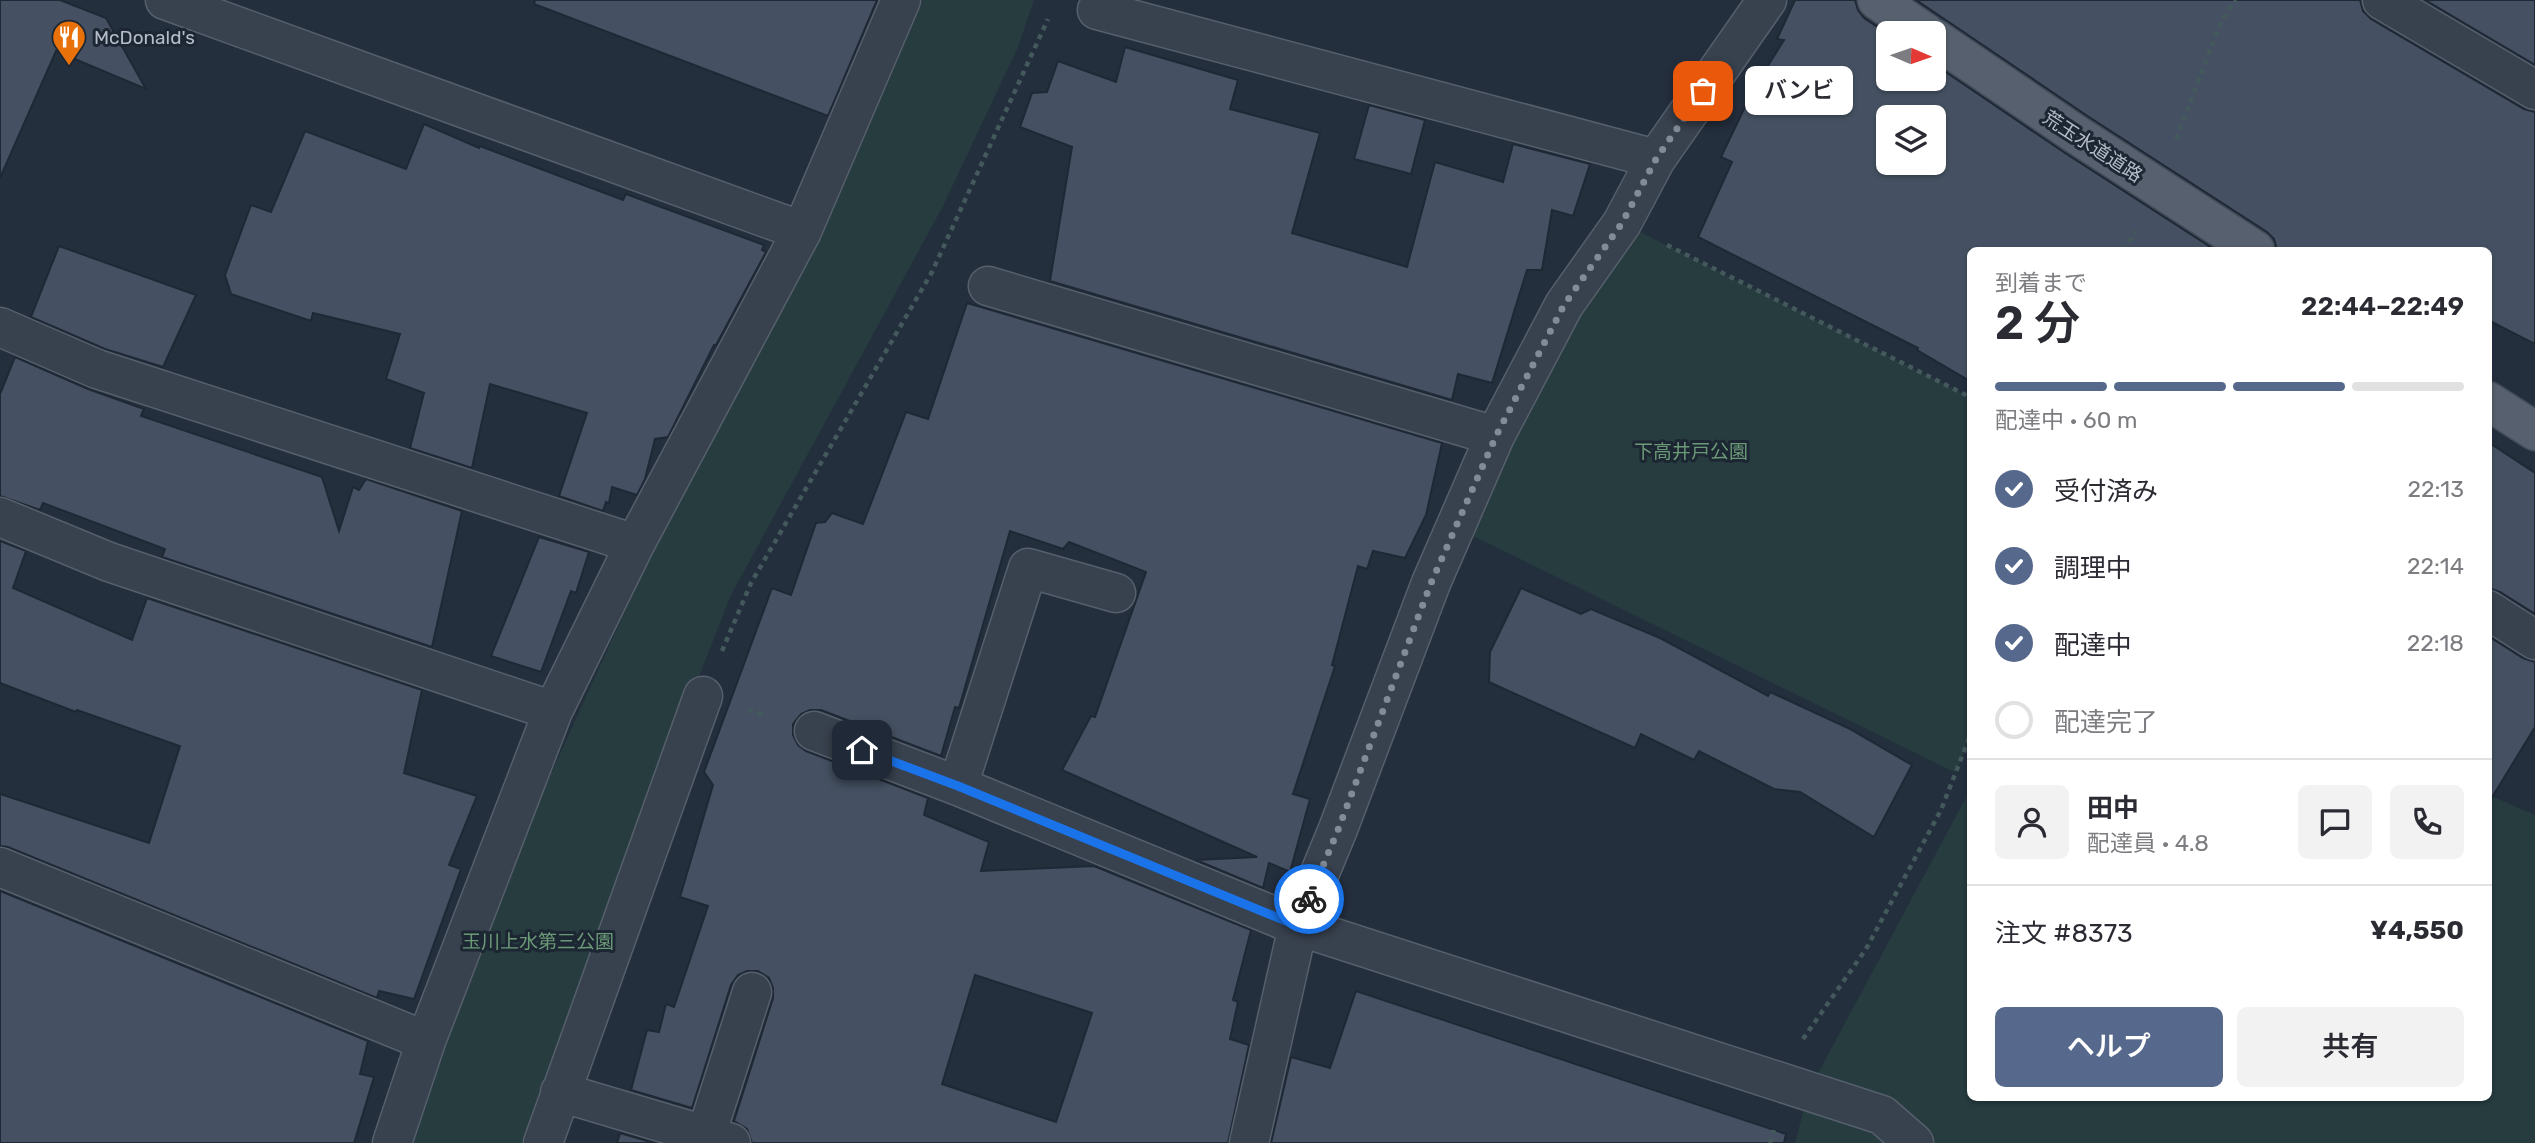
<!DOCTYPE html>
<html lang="ja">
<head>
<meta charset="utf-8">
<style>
	body { margin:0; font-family:Rubik,"Noto Sans JP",sans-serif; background:#f2f2f3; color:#2b2b33; height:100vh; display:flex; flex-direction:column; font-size:26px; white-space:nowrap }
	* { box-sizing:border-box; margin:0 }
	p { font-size:23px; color:#7c7c81 }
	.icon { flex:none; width:38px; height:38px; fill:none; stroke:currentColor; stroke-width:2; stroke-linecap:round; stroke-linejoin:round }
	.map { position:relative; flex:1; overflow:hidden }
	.details { position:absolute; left:1967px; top:247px; width:525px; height:854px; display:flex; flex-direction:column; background:#fff; border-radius:10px; box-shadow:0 2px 5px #0004 }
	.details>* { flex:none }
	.needle { width:46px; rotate:92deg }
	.fabs { position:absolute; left:1876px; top:21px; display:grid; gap:14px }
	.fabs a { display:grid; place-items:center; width:70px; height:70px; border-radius:10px; background:#fff; box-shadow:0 2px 5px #0004; font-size:35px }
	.pin { position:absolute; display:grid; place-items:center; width:60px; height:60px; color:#fff; margin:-30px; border-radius:14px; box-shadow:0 4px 10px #0006 }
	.courier { position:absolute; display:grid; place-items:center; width:70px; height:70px; margin:-35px; border:5px solid #1a73e8; border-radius:50%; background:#fff; color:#222; box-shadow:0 2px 9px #0007 }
	.bubble { position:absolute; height:49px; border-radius:10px; background:#fff; box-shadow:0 2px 5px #0004; font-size:23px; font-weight:600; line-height:49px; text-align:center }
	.head em { font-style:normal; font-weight:600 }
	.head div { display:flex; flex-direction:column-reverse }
	.head { display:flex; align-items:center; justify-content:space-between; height:119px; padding:0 28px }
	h1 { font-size:46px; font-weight:600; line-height:52px }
	.bar { display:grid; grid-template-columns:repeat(4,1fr); gap:10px 7px; align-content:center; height:84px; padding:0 28px }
	.bar i { height:9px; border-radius:5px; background:#e1e1e2 }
	.bar .active { background:#56698c }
	.bar p { grid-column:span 4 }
	.line { display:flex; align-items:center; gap:18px; padding:0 28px; border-top:2px solid #e1e1e2 }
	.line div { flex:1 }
	.round { display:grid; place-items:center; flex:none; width:74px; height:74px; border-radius:10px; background:#f2f2f3 }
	ol { padding:0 28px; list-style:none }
	li { display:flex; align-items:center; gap:21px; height:77px }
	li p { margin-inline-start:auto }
	li .icon { padding:7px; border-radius:50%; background:#56698c; color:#fff; stroke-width:4 }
	li:last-child { color:#7c7c81 }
	li i { width:38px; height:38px; border:4px solid #e1e1e2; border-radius:50% }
	.action { display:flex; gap:14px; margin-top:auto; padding:14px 28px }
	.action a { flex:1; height:80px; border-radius:10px; background:#56698c; color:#fff; font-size:28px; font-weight:600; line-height:80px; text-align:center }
	.action a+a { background:#f2f2f3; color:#2b2b33 }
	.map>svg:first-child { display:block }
	.green { fill:#263c3f }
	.building { fill:#455162; stroke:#1f2835; stroke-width:2; fill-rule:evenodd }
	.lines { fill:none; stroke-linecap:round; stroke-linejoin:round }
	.minor-casing { stroke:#565f6c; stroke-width:41 }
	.major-casing { stroke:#414a57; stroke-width:41 }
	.path { stroke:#44595c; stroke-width:4.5; stroke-dasharray:5 5; stroke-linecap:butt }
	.minor { stroke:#38414e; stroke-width:38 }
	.major { stroke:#56606e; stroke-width:38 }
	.done { stroke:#828b98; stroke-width:7; stroke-dasharray:0 12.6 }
	.route { stroke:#1a73e8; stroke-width:9 }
	.labels { text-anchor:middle; stroke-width:6; stroke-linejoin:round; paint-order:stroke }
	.poi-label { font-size:19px; fill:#b4bcc9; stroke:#1d2633; text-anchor:start }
	.street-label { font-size:19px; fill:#b4bcc9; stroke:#1d2633 }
	.park-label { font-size:19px; fill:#6b9a76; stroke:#1d2633 }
</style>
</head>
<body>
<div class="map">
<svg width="2535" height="1143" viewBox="0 0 2535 1143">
	<rect width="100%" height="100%" fill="#242f3e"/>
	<!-- green -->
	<path class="green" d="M 923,0 L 1034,0 L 1018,47 L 943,206 L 731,595 L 640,827 L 527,1143 L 411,1143 L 484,921 L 682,486 L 801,273 L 889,80 Z
		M 1622,223 L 1970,397 L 1970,736 L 1956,773 L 1455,527 Z
		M 1970,790 L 1970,1097 L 2488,1097 L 2489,795 L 2535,815 L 2535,1143 L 1795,1143 L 1809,1090 Z"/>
	<!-- building -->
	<path class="building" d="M 0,0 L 60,0 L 106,18 L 146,89 L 56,51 L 0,178 Z
		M 535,0 L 877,0 L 828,116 L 534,4 Z
		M 1795,0 L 1855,0 L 1858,10 L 1864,18 L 1888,34 L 1888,79 L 1934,79 L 1934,64 L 2065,153 L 2215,250 L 1970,250 L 1970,381 L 1917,350 L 1918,348 L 1698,237 L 1732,162 L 1721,157 L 1754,88 L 1784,40 L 1777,39 ZM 1888,117 L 1934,117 L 1934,163 L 1888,163 Z
		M 1916,0 L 2360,0 L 2363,11 L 2371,19 L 2524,109 L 2535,112 L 2535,344 L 2488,320 L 2488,250 L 2277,250 L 2274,239 L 2267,232 L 2089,117 Z
		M 2425,0 L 2535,0 L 2535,65 Z
		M 1125,47 L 1238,80 L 1230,109 L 1320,133 L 1292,233 L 1407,267 L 1435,162 L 1503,182 L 1513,144 L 1590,164 L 1573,216 L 1552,210 L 1542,270 L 1527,270 L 1492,383 L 1458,374 L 1452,400 L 1050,281 L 1072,147 L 1020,127 L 1032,93 L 1047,92 L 1058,61 L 1116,82 Z
		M 1369,105 L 1425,120 L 1411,174 L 1354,159 Z
		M 424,124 L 479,148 L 480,146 L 623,200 L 626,194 L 764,245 L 762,250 L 766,252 L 716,345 L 714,345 L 668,437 L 655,439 L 645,479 L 637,495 L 612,487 L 609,503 L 606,502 L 603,511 L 559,496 L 587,413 L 490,384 L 472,468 L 410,448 L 424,393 L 386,379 L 400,334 L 313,313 L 311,321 L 231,294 L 225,275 L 251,205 L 271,212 L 305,131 L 406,169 Z
		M 59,246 L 196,295 L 163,367 L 105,349 L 31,317 Z
		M 967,303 L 1442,443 L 1426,515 L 1405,558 L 1373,551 L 1367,569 L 1358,566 L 1332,665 L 1335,666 L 1293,794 L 1310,799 L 1290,872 L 1269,863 L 1263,888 L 1196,860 L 1257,857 L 1062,770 L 1091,716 L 1095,717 L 1146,572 L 1069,542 L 1063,549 L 1010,531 L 959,708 L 955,707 L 941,756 L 821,710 L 810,710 L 801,714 L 793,724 L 793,735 L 798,745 L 806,751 L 928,798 L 924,815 L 989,842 L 981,871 L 1094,866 L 1251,930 L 1233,1000 L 1238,1002 L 1230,1039 L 1249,1045 L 1228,1143 L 752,1143 L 747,1129 L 734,1121 L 773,998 L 773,988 L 769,978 L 758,971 L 747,971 L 738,975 L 731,985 L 692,1108 L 631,1090 L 647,1030 L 659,1032 L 666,1004 L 674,1007 L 708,906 L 680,897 L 713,785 L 704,772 L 772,588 L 791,595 L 816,523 L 825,522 L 832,513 L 863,524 L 906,412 L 928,419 ZM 975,975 L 1092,1013 L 1056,1122 L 942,1084 Z
		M 15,357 L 88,389 L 144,409 L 141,416 L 322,477 L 339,531 L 353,487 L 359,490 L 366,479 L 462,511 L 432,647 L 162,557 L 165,549 L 43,503 L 40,510 L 0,496 L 0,394 Z
		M 2488,442 L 2535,473 L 2535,614 L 2500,592 L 2488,588 Z
		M 539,537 L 589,552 L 576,593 L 571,591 L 541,672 L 491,656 Z
		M 0,541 L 26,551 L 13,588 L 132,640 L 147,598 L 422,690 L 404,773 L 477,796 L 449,865 L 461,869 L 414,999 L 379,991 L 377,998 L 8,847 L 0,846 L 0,794 L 149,843 L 180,746 L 77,710 L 76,712 L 0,683 Z
		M 1521,588 L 1581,614 L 1591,609 L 1660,638 L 1768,696 L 1770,692 L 1848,728 L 1912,765 L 1874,837 L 1800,792 L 1774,789 L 1699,751 L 1694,760 L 1641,734 L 1635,748 L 1489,682 L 1490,652 Z
		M 2488,636 L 2523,658 L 2535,662 L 2535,727 L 2488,804 Z
		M 0,891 L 368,1041 L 360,1074 L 374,1077 L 354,1143 L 0,1143 Z
		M 1356,991 L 1786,1134 L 1784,1143 L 1271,1143 L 1291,1057 L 1330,1068 Z
		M 620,1133 L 654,1143 L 617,1143 Z"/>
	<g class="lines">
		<!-- minor casing -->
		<g class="minor-casing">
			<path id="minor" d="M 165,0 L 802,231
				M 2382,0 L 2535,90
				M 1097,10 L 1656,159
				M 988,286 L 1495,436
				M 0,327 L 97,369 L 635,544
				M 0,517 L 109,562 L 553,711
				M 2488,610 L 2535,640
				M 814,731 L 958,786 L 1298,926 L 1882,1115 L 1914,1143
				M 958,786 L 1028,568 L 1116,593
				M 0,867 L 426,1041
				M 560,1092 L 731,1143
				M 706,1135 L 752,992
				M 392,1143 L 426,1041 L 553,711 L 635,544 L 802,231 L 901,0
				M 543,1143 L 703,696
				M 1249,1143 L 1298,926 L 1338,829 L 1431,583 L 1495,436 L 1564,305 L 1622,223 L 1656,159 L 1767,0"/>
		</g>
		<!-- major casing -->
		<g class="major-casing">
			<path id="major" d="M 1877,0 L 1926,33
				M 1934,38 L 2077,135 L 2255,250
				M 2488,401 L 2535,431"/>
		</g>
		<!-- path -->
		<path class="path" d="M 2176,139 L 2222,19 L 2236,0
			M 1667,245 L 1970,397
			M 2123,250 L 2136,231
			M 722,651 L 751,583 L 932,272 L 1048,19
			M 748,710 L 767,716
			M 1803,1039 L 1866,949 L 1941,810 L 1970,736
			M 1770,1143 L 1774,1130"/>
		<!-- minor -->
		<use href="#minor" class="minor"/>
		<!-- major -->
		<use href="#major" class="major"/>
	</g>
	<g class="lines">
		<!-- done -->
		<path class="done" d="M 1309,899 L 1338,830 L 1431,583 L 1496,436 L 1564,305 L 1622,223 L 1656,159 L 1703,91"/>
		<!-- route -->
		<path class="route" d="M 862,750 L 958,786 L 1298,926 L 1309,899"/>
	</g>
	<!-- icons -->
	<defs>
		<g id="restaurant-pin" transform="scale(1.75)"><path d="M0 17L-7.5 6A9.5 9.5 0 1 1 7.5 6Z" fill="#e8710a" stroke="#1d2633"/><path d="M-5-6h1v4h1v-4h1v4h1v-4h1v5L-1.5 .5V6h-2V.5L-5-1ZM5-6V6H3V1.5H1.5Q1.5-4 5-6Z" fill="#fff"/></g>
	</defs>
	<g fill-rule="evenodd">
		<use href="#restaurant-pin" x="69" y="37"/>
	</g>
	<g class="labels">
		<!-- poi labels -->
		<g class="poi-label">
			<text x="94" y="44">McDonald's</text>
		</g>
		<!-- street labels -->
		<g class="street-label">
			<text transform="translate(2093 146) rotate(33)" y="7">荒玉水道道路</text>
		</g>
		<!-- park labels -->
		<g class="park-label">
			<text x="1691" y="458">下高井戸公園</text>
			<text x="538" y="948">玉川上水第三公園</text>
		</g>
	</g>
</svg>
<div class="fabs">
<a><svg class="needle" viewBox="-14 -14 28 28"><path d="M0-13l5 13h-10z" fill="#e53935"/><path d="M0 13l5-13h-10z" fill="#7c7c81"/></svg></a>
<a><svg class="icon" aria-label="layers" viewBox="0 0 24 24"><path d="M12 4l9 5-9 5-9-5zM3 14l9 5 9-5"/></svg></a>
</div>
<div class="pin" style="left:1703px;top:91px;background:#ea580c"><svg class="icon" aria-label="bag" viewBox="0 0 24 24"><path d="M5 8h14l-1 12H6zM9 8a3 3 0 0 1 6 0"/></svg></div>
<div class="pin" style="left:862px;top:750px;background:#1f2937"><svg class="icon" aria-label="home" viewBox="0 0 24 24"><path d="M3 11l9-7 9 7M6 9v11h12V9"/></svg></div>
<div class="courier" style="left:1309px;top:899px"><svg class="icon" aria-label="bike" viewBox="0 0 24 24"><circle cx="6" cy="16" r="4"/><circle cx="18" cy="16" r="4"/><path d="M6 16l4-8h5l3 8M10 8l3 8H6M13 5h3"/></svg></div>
<div class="bubble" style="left:1745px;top:66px;width:108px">バンビ</div>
<section class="details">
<div class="head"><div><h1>2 分</h1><p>到着まで</p></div><em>22:44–22:49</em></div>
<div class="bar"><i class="active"></i><i class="active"></i><i class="active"></i><i></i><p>配達中 · 60 m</p></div>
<ol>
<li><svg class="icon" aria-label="check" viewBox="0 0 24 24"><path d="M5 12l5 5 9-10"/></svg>受付済み<p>22:13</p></li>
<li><svg class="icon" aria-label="check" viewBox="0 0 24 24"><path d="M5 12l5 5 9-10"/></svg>調理中<p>22:14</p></li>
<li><svg class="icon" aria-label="check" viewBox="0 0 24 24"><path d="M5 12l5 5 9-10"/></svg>配達中<p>22:18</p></li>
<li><i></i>配達完了</li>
</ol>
<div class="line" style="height:126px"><a class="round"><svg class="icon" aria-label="person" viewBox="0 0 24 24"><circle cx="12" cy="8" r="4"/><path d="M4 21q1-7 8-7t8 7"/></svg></a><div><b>田中</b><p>配達員 · 4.8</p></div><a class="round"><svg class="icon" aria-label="chat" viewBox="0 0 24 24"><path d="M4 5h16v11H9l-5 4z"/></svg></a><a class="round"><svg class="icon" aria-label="phone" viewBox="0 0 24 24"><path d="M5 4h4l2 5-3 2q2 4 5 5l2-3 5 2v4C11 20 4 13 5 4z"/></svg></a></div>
<div class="line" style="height:91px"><div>注文 #8373</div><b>¥4,550</b></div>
<div class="action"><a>ヘルプ</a><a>共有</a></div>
</section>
</div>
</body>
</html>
